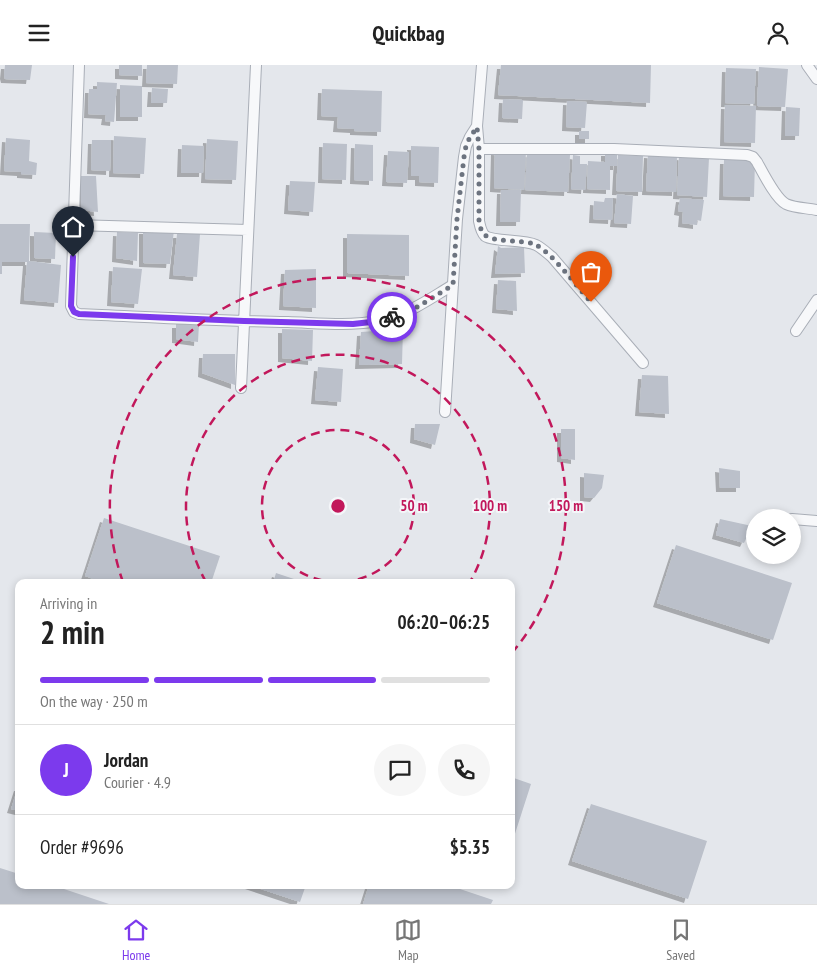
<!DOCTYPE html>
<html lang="en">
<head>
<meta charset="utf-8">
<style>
	body { margin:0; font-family:"PT Sans Narrow",sans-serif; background:#f6f6f6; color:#222; height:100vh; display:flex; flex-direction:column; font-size:19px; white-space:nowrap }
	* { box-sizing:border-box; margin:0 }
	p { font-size:16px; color:#767676 }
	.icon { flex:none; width:28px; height:28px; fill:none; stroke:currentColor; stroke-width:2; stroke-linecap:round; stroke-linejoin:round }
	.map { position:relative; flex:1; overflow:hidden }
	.drawer { position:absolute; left:15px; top:514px; width:500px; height:310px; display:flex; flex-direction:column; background:#fff; border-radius:10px; box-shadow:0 2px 8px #0003 }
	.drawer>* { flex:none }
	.fabs { position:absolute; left:746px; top:444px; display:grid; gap:10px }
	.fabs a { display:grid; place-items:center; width:55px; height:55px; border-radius:50%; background:#fff; box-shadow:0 2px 8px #0003; font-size:25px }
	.pin { position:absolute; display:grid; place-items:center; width:42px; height:42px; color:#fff; margin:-51px -21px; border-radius:50% 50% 50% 0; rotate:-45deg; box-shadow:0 0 5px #0007 }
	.pin .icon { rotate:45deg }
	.courier { position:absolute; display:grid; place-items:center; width:50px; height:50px; margin:-25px; border:4px solid #7c3aed; border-radius:50%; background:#fff; color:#222; box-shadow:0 1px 6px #0007 }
	.summary em { font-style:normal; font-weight:600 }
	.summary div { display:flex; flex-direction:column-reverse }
	.summary { display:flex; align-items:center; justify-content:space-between; height:85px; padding:0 25px }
	h1 { font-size:32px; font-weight:600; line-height:38px }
	.bar { display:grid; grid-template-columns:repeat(4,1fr); gap:8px 5px; align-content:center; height:60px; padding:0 25px }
	.bar i { height:6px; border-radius:4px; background:#e0e0e0 }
	.bar .current { background:#7c3aed }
	.bar p { grid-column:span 4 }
	.line { display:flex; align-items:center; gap:12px; padding:0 25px; border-top:1px solid #e0e0e0 }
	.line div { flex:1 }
	.round { display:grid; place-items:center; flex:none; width:52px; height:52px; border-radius:26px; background:#f6f6f6 }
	header { display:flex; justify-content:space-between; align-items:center; height:65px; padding:0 25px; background:#fff; font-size:22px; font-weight:600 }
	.tabs { display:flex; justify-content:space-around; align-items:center; height:70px; border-top:1px solid #e0e0e0; background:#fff; font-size:14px; color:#767676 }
	.tabs a { display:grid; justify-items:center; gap:2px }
	.tabs .current { color:#7c3aed }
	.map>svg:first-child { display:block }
	.building { fill:#bbc0ca; filter:url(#shadow) }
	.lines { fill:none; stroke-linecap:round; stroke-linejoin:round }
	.street-casing { stroke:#a9aeb7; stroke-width:12 }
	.street { stroke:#f7f8fa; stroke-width:10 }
	.done { stroke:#6c737f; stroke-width:5; stroke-dasharray:0 9 }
	.route { stroke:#7c3aed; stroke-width:6 }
	.ring { fill:none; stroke:#c2185b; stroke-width:2.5; stroke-dasharray:9 6 }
	.centre { fill:#c2185b; stroke:#f4f6f9; stroke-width:2.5 }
	.ring-label { font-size:15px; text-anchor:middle; font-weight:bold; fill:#c2185b; stroke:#f4f6f9; stroke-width:4; stroke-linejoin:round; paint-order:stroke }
</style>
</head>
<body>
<header><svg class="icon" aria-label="menu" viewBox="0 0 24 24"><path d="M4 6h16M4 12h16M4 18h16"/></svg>Quickbag<svg class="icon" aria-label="person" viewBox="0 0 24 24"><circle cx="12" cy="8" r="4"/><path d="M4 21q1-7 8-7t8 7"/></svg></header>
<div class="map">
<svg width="817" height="839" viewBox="0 0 817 839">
	<defs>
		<filter id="shadow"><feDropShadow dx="-4" dy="4" stdDeviation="0" flood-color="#0004"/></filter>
	</defs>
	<rect width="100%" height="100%" fill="#e4e7ec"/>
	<!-- building -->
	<path class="building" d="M 5,0 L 32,0 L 30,15 L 5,14 L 4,10 Z
		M 119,0 L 142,0 L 142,11 L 119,10 Z
		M 147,0 L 178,0 L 177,19 L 146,18 Z
		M 501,0 L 651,0 L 650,38 L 498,30 Z
		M 759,2 L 788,4 L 785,42 L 757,41 Z
		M 726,3 L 756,4 L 754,39 L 725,38 Z
		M 97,17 L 117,18 L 114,57 L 105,56 L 106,50 L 88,49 L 89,24 L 97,24 Z
		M 120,20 L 142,21 L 142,52 L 120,52 Z
		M 152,23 L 168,24 L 167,38 L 151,38 Z
		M 322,24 L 382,26 L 381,67 L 354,66 L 354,58 L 354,64 L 337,63 L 338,52 L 321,51 Z
		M 503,34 L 523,35 L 522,54 L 502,53 Z
		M 567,36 L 587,37 L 585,63 L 566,62 Z
		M 725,40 L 756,41 L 755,78 L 724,77 Z
		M 786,42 L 800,43 L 799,71 L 785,71 Z
		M 579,66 L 589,66 L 589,74 L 579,74 Z
		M 114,71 L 146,73 L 144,109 L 113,108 Z
		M 6,73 L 30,75 L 29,96 L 37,98 L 36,110 L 21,109 L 21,107 L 4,106 Z
		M 207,74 L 238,76 L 236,115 L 205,114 Z
		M 92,75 L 111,75 L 110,106 L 91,105 Z
		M 323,78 L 347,79 L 346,115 L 322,114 Z
		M 355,79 L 373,80 L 373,116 L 354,115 Z
		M 182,80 L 204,81 L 203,108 L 181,108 Z
		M 411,81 L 439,82 L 438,118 L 419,117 L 419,111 L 411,111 Z
		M 388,86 L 409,87 L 407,118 L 386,117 Z
		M 495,86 L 526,87 L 524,125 L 494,123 Z
		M 605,87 L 617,87 L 617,101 L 610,101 L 610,125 L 587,124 L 588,96 L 605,97 Z
		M 527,88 L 570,90 L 568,127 L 525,125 Z
		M 648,89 L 677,91 L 676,127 L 646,126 Z
		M 573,90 L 580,91 L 580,99 L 587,99 L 585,125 L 571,124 Z
		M 618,90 L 643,91 L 642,127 L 616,126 Z
		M 679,91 L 709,93 L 707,132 L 677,130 Z
		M 724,95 L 755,95 L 754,132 L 723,131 Z
		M 81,111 L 96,111 L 98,147 L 81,145 Z
		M 290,116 L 315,117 L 313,147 L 288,145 Z
		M 501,125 L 521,125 L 520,157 L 500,157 Z
		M 617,129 L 633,131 L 631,159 L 614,158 Z
		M 605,133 L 613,133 L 612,155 L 593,154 L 594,136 L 604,137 Z
		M 680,133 L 704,135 L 701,156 L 697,155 L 697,160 L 682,158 L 683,147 L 678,146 Z
		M 0,159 L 30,159 L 29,196 L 61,200 L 58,238 L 24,235 L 27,197 L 2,197 L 2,209 L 0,209 Z
		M 143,165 L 174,165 L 170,199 L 143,198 Z
		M 34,167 L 56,168 L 55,194 L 34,193 Z
		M 117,167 L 138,168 L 137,196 L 116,193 Z
		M 177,169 L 200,169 L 197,212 L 173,210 Z
		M 347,169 L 409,170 L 409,211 L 347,208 Z
		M 498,181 L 501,183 L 524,182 L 525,208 L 495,209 Z
		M 113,202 L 142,204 L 138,239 L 111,237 Z
		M 316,204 L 316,243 L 283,241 L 285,205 Z
		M 498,215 L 516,216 L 517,246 L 496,244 Z
		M 176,259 L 199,259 L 198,277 L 176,274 Z
		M 282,264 L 313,265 L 312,296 L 282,293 Z
		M 403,264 L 402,299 L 359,300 L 361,267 Z
		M 203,289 L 235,289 L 235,320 L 202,308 Z
		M 318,302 L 343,304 L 341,337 L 315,335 Z
		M 642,310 L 668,311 L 669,349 L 639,347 Z
		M 415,359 L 440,359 L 435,380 L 414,374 Z
		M 561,364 L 575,364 L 575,395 L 561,393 Z
		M 719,403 L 740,406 L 740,423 L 720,423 Z
		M 584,408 L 604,410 L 602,423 L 594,433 L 584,432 Z
		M 104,453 L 220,491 L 211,518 L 105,518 L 85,511 Z
		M 720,454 L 752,461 L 744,478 L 716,470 Z
		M 676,480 L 792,518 L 773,575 L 657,538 Z
		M 276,508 L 303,517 L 303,518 L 273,518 Z
		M 511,712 L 531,719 L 512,778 L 511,778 Z
		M 18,722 L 19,722 L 19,746 L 11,744 Z
		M 591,739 L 707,776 L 688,834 L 572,796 Z
		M 0,803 L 19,809 L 19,820 L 52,820 L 109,839 L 0,839 Z
		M 249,820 L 306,820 L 300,837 Z
		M 369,820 L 448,820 L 493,835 L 491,839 L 363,839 Z"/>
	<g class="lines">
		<!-- street casing -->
		<g class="street-casing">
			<path id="street" d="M 79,0 L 71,241 L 74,247 L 79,249 C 149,252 218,256 288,257 C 322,258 360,263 393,252 C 415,245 434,231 453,220
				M 482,0 L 477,61 L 479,84 L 479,156 C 480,161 481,167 485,171 C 494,177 523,174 536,180 C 542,183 547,188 552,192 L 643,298
				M 807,0 L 817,14
				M 479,84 L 614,84 L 747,90 L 753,92 L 757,97 C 763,108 776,134 786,139 C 795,143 807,143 817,145
				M 74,160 L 248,165
				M 796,266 L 817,235
				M 241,323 L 256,0
				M 445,347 L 457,154 L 464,92 L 466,81 L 470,72 L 477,61
				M 792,454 L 817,456"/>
		</g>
		<!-- street -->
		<use href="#street" class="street"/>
	</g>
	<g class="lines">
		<!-- done -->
		<path class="done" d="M 392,252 L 414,244 L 453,220 L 457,154 L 464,92 L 466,81 L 470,72 L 477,62 L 479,84 L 479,156 C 480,161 481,167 485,170 C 492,177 522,175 534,179 C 551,186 578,223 591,237"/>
		<!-- route -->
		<path class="route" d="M 73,192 L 71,241 L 74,247 L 79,249 L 244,256 L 353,259 L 371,257 L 392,252"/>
	</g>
	<!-- distance rings -->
	<g class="ring">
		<circle cx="338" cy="441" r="76"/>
		<path d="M206 517A152 152 0 1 1 470 517"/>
		<path d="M123 517A228 228 0 1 1 511 589"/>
	</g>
	<circle cx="338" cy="441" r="8" class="centre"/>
	<g class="ring-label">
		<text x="414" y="446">50 m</text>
		<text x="490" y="446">100 m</text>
		<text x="566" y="446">150 m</text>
	</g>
</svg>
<div class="fabs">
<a><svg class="icon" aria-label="layers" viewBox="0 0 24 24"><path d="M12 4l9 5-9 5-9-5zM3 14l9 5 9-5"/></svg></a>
</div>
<div class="pin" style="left:591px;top:237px;background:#ea580c"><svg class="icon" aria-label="bag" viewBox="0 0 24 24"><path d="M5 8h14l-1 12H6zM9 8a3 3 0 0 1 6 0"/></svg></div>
<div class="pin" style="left:73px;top:192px;background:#1f2937"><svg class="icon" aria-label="home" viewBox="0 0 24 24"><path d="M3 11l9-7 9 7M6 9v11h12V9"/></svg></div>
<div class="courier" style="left:392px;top:252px"><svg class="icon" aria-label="bike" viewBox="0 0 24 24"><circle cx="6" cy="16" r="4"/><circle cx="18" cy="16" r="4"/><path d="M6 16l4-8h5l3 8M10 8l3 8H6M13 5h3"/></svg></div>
<section class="drawer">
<div class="summary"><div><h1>2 min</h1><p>Arriving in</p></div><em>06:20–06:25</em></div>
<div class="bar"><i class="current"></i><i class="current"></i><i class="current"></i><i></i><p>On the way · 250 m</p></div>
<div class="line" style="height:90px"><b class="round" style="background:#7c3aed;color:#fff">J</b><div><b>Jordan</b><p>Courier · 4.9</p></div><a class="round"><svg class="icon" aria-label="chat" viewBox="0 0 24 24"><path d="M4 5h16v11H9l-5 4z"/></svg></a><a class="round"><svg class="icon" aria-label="phone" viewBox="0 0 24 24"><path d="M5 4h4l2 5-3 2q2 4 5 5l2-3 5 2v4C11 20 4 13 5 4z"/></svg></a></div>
<div class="line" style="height:65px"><div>Order #9696</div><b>$5.35</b></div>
</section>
</div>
<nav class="tabs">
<a class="current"><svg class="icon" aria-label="home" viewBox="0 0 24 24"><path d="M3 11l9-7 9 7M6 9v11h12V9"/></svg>Home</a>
<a><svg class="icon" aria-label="map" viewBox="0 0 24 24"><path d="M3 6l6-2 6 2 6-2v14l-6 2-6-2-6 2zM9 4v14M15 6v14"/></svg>Map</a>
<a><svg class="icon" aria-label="saved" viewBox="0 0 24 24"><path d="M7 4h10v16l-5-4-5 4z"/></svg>Saved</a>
</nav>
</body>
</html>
